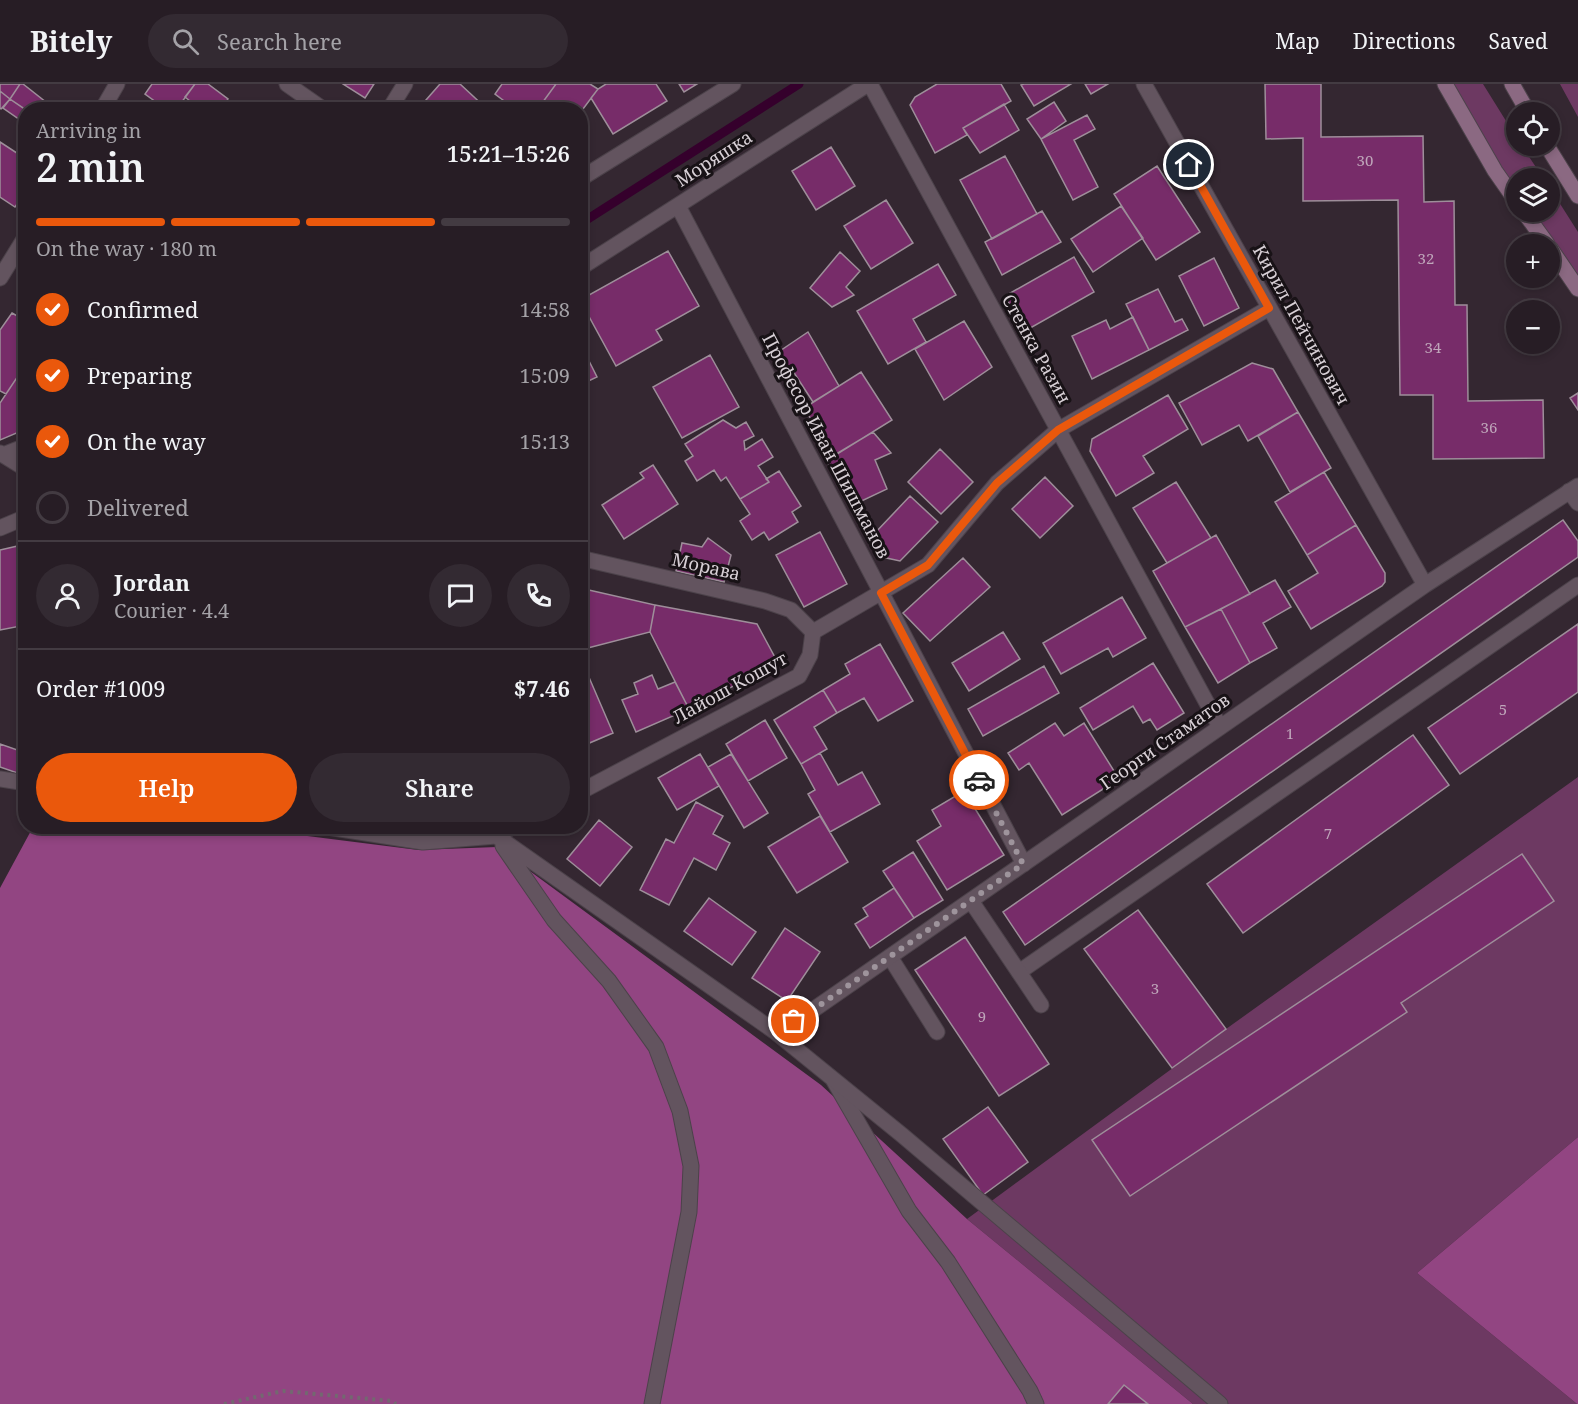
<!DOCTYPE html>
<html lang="en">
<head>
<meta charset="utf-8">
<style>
	body { margin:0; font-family:"Noto Serif",serif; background:#332a32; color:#f1f3f6; height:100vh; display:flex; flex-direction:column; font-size:22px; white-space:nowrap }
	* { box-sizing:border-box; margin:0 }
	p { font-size:20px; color:#a4a2a7 }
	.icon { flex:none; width:33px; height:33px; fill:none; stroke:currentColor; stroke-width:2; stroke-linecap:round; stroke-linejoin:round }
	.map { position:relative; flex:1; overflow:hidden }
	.side { position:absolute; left:18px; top:18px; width:570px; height:732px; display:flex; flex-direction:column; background:#271d25; border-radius:24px; box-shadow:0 3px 9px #0003,0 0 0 2px #433b42 }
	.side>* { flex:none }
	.controls { position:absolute; left:1506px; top:18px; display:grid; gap:12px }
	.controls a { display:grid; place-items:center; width:54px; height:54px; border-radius:50%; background:#271d25; box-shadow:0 3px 9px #0003,0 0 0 2px #433b42; font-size:30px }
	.pin { position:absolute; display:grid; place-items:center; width:51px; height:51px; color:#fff; margin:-26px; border:3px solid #fff; border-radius:50%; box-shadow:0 2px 6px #0007 }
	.courier { position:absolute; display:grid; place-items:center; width:60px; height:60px; margin:-30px; border:4px solid #ea580c; border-radius:50%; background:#fff; color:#222; box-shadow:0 2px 8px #0007 }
	.headline em { font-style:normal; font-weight:600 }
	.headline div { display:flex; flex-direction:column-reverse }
	.headline { display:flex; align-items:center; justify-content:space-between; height:102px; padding:0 18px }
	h1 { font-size:39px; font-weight:600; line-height:45px }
	.bar { display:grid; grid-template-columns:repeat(4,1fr); gap:9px 6px; align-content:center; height:72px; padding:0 18px }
	.bar i { height:8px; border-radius:4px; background:#433b42 }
	.bar .current { background:#ea580c }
	.bar p { grid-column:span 4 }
	.line { display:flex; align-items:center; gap:15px; padding:0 18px; border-top:2px solid #433b42 }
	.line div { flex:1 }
	.round { display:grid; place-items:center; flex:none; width:63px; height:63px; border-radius:32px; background:#332a32 }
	ol { padding:0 18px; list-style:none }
	li { display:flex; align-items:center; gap:18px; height:66px }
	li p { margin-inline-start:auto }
	li .icon { padding:6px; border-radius:50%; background:#ea580c; color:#fff; stroke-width:4 }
	li:last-child { color:#a4a2a7 }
	li i { width:33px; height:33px; border:3px solid #433b42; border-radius:50% }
	.button { display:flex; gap:12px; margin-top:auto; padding:12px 18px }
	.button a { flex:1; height:69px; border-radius:36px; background:#ea580c; color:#fff; font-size:24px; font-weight:600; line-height:69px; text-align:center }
	.button a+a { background:#332a32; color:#f1f3f6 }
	header { display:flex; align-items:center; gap:36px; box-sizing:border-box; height:84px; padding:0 30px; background:#271d25; border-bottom:2px solid #433b42 }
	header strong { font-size:28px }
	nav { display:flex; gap:33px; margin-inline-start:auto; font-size:21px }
	.search { width:420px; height:54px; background:#332a32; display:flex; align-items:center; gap:15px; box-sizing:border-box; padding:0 21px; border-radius:33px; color:#a4a2a7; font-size:22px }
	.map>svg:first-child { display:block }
	.green { fill:#6d3962 }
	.forest { fill:#924582 }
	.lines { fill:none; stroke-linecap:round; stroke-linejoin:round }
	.stream { stroke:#35002c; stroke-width:9 }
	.building { fill:#772c69; stroke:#9e8e9a; stroke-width:1.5 }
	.lane-casing { stroke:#4c424a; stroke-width:17 }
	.street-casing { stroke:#4c424a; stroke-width:17 }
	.secondary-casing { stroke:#4c424a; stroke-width:17 }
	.path { stroke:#736870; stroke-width:4; stroke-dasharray:3 4.5; stroke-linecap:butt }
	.lane { stroke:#63545f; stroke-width:15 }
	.street { stroke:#63545f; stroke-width:15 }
	.secondary { stroke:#8b6982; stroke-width:15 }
	.done { stroke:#9e949c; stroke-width:6; stroke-dasharray:0 10.8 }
	.route { stroke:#ea580c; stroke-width:8 }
	.labels { text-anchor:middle; stroke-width:6; stroke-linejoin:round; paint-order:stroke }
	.number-label { font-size:15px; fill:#bfa6ba }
	.street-label { font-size:18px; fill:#d7cfd5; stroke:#181216 }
</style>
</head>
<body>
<header>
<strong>Bitely</strong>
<div class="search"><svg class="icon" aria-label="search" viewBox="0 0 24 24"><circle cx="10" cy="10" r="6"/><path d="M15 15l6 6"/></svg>Search here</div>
<nav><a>Map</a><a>Directions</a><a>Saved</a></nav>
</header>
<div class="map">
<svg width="1578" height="1320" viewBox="0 0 1578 1320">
	<rect width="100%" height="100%" fill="#342731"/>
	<!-- green -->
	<path class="green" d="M 1447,0 L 1483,0 L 1516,53 L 1516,62 L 1522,62 L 1543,94 L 1516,94 L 1516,116 Z
		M 1560,0 L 1578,0 L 1578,33 Z
		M 1550,104 L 1578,148 L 1578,204 L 1524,128 L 1550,128 Z
		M 1578,693 L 1578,1053 L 1417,1189 L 1577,1320 L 1193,1320 L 967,1135 L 1226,945 Z"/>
	<!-- forest -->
	<path class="forest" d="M 229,742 L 418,766 L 497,763 L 821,1001 L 967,1135 L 1193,1320 L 0,1320 L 0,804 L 33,743 Z
		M 1578,1053 L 1578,1320 L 1577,1320 L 1417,1189 Z"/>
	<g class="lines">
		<!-- stream -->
		<path class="stream" d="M 580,140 L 799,0"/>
	</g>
	<!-- building -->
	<path class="building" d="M 0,0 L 20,0 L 10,15 L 0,7 Z
		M 20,0 L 23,0 L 56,26 L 26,26 L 10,15 Z
		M 152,0 L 195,0 L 176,26 L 167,26 L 145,10 Z
		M 195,0 L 208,0 L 228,15 L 220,26 L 201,26 L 185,13 Z
		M 343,0 L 374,0 L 365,14 Z
		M 440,0 L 460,0 L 488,26 L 437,26 L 426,16 Z
		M 502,0 L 556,0 L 537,26 L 516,26 L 495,10 Z
		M 556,0 L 590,0 L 598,5 L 580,29 L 580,26 L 537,26 Z
		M 606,0 L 656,0 L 667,17 L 613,50 L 591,14 L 598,5 Z
		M 679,0 L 697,0 L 684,8 Z
		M 937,0 L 1001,0 L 1011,17 L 963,44 L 967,51 L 935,69 L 910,21 L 915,13 Z
		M 1024,0 L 1071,0 L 1034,22 L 1021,1 Z
		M 1085,0 L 1108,0 L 1091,10 Z
		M 1265,0 L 1321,0 L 1321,53 L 1423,52 L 1424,118 L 1454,117 L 1455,221 L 1467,221 L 1468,317 L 1543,316 L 1544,374 L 1433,375 L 1433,311 L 1400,311 L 1398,116 L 1303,117 L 1303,54 L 1266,55 Z
		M 0,7 L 10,15 L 1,25 L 0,24 Z
		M 10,15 L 26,26 L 26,40 L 3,24 Z
		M 1054,18 L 1066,37 L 1041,55 L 1027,35 Z
		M 1004,20 L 1019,46 L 980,69 L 963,44 Z
		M 1087,31 L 1095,45 L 1074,56 L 1098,103 L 1073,116 L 1041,55 Z
		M 0,58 L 26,75 L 26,107 L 15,123 L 0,113 Z
		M 831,63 L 855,102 L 816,126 L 792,87 Z
		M 1005,72 L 1037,130 L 992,155 L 960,96 Z
		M 1157,82 L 1200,148 L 1156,176 L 1114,110 Z
		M 886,116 L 913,159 L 871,185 L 844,142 Z
		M 1121,122 L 1143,154 L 1093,188 L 1071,155 Z
		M 1042,127 L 1061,158 L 1002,191 L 985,158 Z
		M 668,167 L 699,222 L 656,246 L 662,256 L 616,282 L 580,216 Z
		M 840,168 L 860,187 L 846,203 L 854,211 L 832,223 L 810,204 Z
		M 1074,173 L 1094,208 L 1025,247 L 1005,212 Z
		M 1214,174 L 1239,224 L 1204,242 L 1179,192 Z
		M 938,180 L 956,211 L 913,235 L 926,258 L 888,280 L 857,227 Z
		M 1158,205 L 1175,238 L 1182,235 L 1188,246 L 1149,266 L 1126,220 Z
		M 12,229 L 26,237 L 26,288 L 22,286 L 6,310 L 0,307 L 0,246 Z
		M 1133,233 L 1149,266 L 1092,295 L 1072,252 L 1106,236 L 1110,245 Z
		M 964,237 L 992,283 L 944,316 L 915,265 Z
		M 808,248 L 839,302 L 813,318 L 791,284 L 784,289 L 774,271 Z
		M 585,269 L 597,293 L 580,301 L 580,271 Z
		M 710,271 L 739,323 L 682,354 L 653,303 Z
		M 1252,279 L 1273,285 L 1298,328 L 1248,357 L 1239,341 L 1202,361 L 1179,319 Z
		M 22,286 L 26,288 L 26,345 L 0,356 L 0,319 Z
		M 861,288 L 892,336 L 834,372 L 804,324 Z
		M 1578,309 L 1578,326 L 1570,314 Z
		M 1168,311 L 1188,345 L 1143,372 L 1154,389 L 1116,412 L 1090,367 L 1092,355 Z
		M 1298,328 L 1331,384 L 1290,408 L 1258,352 Z
		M 723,336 L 736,344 L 746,338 L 754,352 L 744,357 L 745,366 L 762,355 L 773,373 L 758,382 L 769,398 L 740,415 L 726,393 L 721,397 L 714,386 L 697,397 L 685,377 L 693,372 L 685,360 Z
		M 873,348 L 891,369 L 875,376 L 887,405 L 851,422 L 826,376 Z
		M 940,365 L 973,398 L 941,430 L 908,398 Z
		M 653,381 L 678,420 L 624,455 L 602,421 L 644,394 L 640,389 Z
		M 779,387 L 801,422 L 792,428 L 798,438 L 769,456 L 764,448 L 752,456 L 740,437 L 750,430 L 740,415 L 769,398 L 766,395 Z
		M 1324,388 L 1356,441 L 1307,471 L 1275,418 Z
		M 1045,393 L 1073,422 L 1040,454 L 1012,425 Z
		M 1176,398 L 1211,454 L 1167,479 L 1133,424 Z
		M 910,412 L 938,438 L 900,477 L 882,473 L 875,449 Z
		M 1563,436 L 1578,457 L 1578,473 L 1025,861 L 1003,828 Z
		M 1356,441 L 1385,489 L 1385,498 L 1382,502 L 1311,545 L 1288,507 L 1318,489 L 1307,471 Z
		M 820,448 L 847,500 L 804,523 L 776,471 Z
		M 1216,451 L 1250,510 L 1185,543 L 1153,487 Z
		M 708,454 L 731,471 L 724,498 L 676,487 L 682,459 L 702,463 Z
		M 22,461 L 26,487 L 26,541 L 0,546 L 0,466 Z
		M 963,474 L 990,503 L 930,557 L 903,529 Z
		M 1275,496 L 1291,523 L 1263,539 L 1277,564 L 1250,579 L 1221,525 Z
		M 580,504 L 655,521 L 650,548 L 580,566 Z
		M 1122,513 L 1146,554 L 1113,573 L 1108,564 L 1061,590 L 1043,559 Z
		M 655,521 L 757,540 L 778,579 L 689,625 L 650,548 Z
		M 1221,525 L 1250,579 L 1218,599 L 1185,543 Z
		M 1578,540 L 1578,608 L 1460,690 L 1428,644 Z
		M 1003,548 L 1020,575 L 969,607 L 952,579 Z
		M 880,560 L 913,617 L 878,637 L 864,614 L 837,629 L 823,606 L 850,590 L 845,580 Z
		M 1153,579 L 1184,629 L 1157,646 L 1150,635 L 1143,639 L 1133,622 L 1093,646 L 1080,624 Z
		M 1044,582 L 1059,609 L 983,652 L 968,625 Z
		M 588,591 L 613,649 L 580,663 L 580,592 Z
		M 652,591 L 658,605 L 675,598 L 689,625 L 636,648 L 622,616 L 638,610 L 634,599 Z
		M 823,606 L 837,629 L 814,643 L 827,665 L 801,680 L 774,636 Z
		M 765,636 L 787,674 L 748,697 L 726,660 Z
		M 1055,639 L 1064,652 L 1084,639 L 1119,695 L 1062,731 L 1029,679 L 1019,686 L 1008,669 Z
		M 1413,651 L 1449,701 L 1243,849 L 1207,800 Z
		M 0,660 L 26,669 L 26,692 L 0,683 Z
		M 820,669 L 838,701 L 862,688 L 880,720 L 830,748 L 808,710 L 815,706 L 801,680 Z
		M 700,670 L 719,702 L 677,726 L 658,694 Z
		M 731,670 L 768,729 L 744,744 L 708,683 Z
		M 964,707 L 1004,771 L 947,806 L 917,757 L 941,742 L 932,726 Z
		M 696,718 L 723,732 L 713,750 L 730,759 L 716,786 L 694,774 L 669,821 L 640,806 L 666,755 L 674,759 Z
		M 820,732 L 848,778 L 797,809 L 768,763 Z
		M 599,736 L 632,763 L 600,802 L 567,775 Z
		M 374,742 L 423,742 L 412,748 Z
		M 913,768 L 943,816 L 914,834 L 883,787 Z
		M 1522,770 L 1554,817 L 1401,919 L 1407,928 L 1130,1112 L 1092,1056 Z
		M 894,804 L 914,834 L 870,864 L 855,840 L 868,832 L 863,824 Z
		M 709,814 L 756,848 L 732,881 L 684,847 Z
		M 1138,826 L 1226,945 L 1172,984 L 1084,865 Z
		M 785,844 L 820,868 L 787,917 L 752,894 Z
		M 965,853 L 1049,980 L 999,1012 L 915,886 Z
		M 988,1023 L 1028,1078 L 983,1111 L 943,1055 Z
		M 1124,1301 L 1148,1320 L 1108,1320 Z"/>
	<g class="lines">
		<!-- lane casing -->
		<g class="lane-casing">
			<path id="lane" d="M 1569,407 L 1578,419
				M 890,873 L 937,948
				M 1019,888 L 1578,501
				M 834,997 L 909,1127 L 948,1178 L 1030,1307 L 1036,1320"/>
		</g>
		<!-- street casing -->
		<g class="street-casing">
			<path id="street" d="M 287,0 L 324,26
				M 870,0 L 1220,643
				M 1144,0 L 1425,501
				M 102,26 L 117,0
				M 389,26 L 405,0
				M 580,95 L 733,0
				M 678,122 L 1024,780
				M 580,184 L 868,0
				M 0,194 L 26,152
				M 0,369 L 26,385
				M 3,371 L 26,362
				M 0,444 L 26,433
				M 580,474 L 765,517 L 791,526 L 813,548
				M 0,695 L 26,699
				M 580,708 L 799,592 L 810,571 L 813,548 L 928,481 L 997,399 L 1058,346 L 1269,224
				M 321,742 L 423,758 L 496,752 L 514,742
				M 482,742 L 774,947 L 902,1051 L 1220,1320
				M 503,762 L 554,836 L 609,897 L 656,963 L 680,1027 L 691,1082 L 689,1128 L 652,1320
				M 971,817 L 1041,921
				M 774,947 L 813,926 L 1425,501 L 1578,402"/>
		</g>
		<!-- secondary casing -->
		<g class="secondary-casing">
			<path id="secondary" d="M 1445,0 L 1495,87 L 1516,117
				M 1512,0 L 1528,28
				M 1547,62 L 1578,112
				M 1524,128 L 1547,160
				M 1550,164 L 1578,205"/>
		</g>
		<!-- path -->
		<path class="path" d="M 224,1320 L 283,1307 L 392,1317 L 396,1320"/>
		<!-- lane -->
		<use href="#lane" class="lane"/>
		<!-- street -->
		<use href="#street" class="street"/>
		<!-- secondary -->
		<use href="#secondary" class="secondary"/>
	</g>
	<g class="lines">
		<!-- done -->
		<path class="done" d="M 794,937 L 813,926 L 1023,780 L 979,696"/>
		<!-- route -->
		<path class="route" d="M 979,696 L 881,509 L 928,481 L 997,399 L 1058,346 L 1269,224 L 1189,81"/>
	</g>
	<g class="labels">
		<!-- number labels -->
		<g class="number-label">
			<text x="1365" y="82">30</text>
			<text x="1426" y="180">32</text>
			<text x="1433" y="269">34</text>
			<text x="1489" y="349">36</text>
			<text x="1503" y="631">5</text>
			<text x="1290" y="655">1</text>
			<text x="1328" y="755">7</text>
			<text x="1155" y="910">3</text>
			<text x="982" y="938">9</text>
		</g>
		<!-- street labels -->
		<g class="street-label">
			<text transform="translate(714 75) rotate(-33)" y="6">Моряшка</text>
			<text transform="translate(1301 241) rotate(61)" y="6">Кирил Пейчинович</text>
			<text transform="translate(1036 265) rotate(61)" y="6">Стенка Разин</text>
			<text transform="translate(826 362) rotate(62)" y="6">Професор Иван Шишманов</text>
			<text transform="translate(706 483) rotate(13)" y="6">Морава</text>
			<text transform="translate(730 604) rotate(-29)" y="6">Лайош Кошут</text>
			<text transform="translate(1165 658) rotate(-35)" y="6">Георги Стаматов</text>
		</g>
	</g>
</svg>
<div class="controls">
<a><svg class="icon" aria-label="locate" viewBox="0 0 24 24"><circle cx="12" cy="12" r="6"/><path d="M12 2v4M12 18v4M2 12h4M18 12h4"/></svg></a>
<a><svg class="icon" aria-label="layers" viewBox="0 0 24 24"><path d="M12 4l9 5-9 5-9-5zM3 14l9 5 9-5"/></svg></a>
<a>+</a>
<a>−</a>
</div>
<div class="pin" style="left:794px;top:937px;background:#ea580c"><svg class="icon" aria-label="bag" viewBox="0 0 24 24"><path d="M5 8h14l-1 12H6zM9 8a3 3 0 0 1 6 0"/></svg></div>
<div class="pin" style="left:1189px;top:81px;background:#1f2937"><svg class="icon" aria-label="home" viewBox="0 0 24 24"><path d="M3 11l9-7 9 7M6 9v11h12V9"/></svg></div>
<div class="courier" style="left:979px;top:696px"><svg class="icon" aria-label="car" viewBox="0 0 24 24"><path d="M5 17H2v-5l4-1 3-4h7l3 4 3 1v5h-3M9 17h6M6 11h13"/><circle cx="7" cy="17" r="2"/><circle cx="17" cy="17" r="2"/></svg></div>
<section class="side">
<div class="headline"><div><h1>2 min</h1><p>Arriving in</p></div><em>15:21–15:26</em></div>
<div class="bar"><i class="current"></i><i class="current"></i><i class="current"></i><i></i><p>On the way · 180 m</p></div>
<ol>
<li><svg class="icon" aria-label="check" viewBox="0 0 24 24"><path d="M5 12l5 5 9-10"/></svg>Confirmed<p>14:58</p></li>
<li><svg class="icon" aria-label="check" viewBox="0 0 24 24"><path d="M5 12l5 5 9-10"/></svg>Preparing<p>15:09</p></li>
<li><svg class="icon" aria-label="check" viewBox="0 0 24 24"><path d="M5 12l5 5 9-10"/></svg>On the way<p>15:13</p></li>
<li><i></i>Delivered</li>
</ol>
<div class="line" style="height:108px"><a class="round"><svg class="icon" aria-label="person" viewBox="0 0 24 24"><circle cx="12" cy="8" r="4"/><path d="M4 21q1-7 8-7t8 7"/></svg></a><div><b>Jordan</b><p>Courier · 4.4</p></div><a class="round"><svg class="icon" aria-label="chat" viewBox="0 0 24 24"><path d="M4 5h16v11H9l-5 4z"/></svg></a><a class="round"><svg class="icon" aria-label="phone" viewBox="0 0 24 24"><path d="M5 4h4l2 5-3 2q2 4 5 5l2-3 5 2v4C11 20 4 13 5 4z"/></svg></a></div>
<div class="line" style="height:78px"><div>Order #1009</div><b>$7.46</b></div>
<div class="button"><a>Help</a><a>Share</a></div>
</section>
</div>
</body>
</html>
